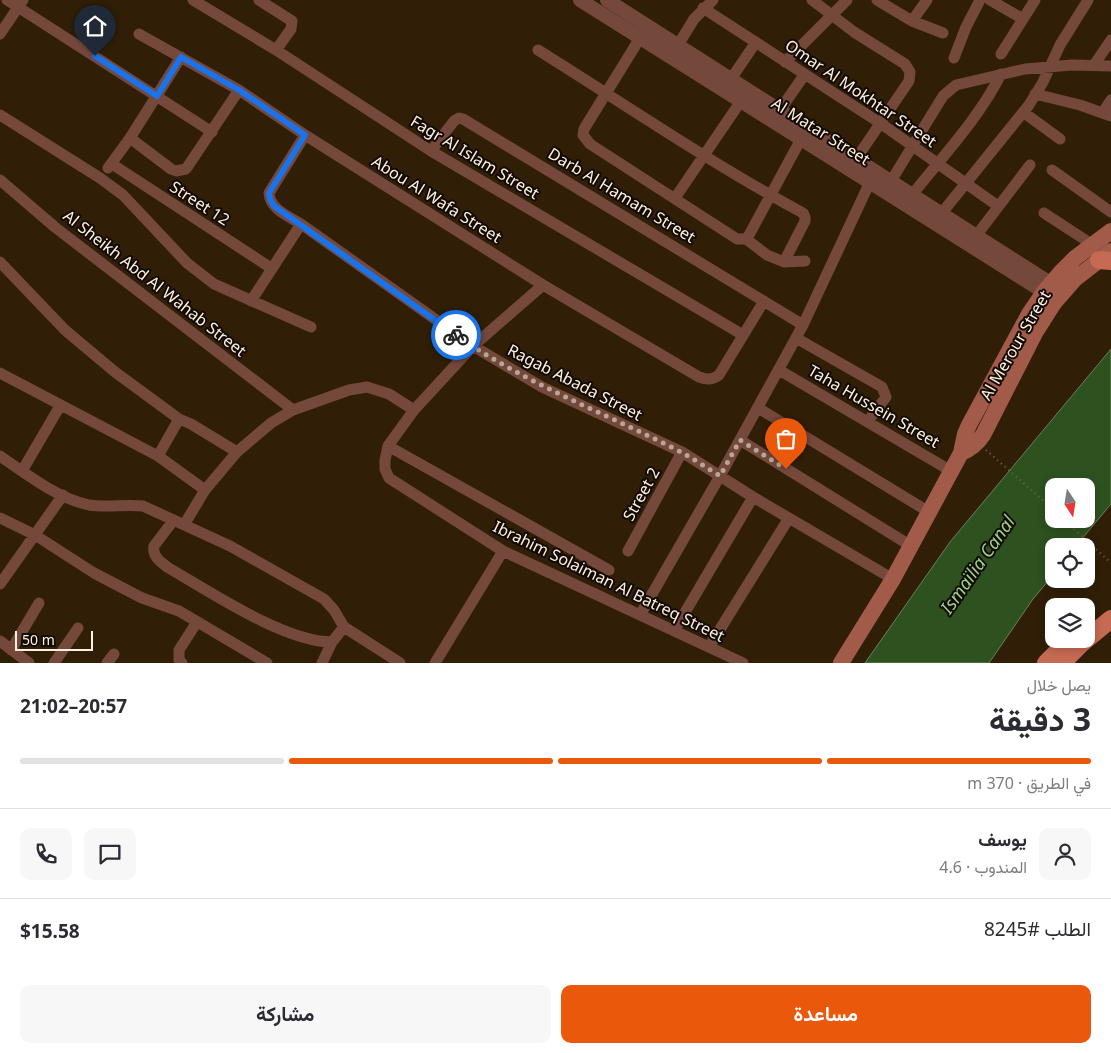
<!DOCTYPE html>
<html lang="ar">
<head>
<meta charset="utf-8">
<style>
	body { margin:0; font-family:"Noto Sans",Vazirmatn,sans-serif; background:#f7f7f7; color:#2b2b33; direction:rtl; height:100vh; display:flex; flex-direction:column; font-size:19px; white-space:nowrap }
	* { box-sizing:border-box; margin:0 }
	p { font-size:16px; color:#7c7c81 }
	.icon { flex:none; width:28px; height:28px; fill:none; stroke:currentColor; stroke-width:2; stroke-linecap:round; stroke-linejoin:round }
	.map { position:relative; height:663px; overflow:hidden; direction:ltr }
	.sheet { display:flex; flex-direction:column; background:#fff; flex:1 }
	.sheet>* { flex:none }
	.needle { width:32px; rotate:168deg }
	.buttons { position:absolute; left:1045px; top:478px; display:grid; gap:10px }
	.buttons a { display:grid; place-items:center; width:50px; height:50px; border-radius:10px; background:#fff; box-shadow:0 2px 8px #0003; font-size:25px }
	.scale { position:absolute; left:15px; bottom:12px; width:78px; box-sizing:border-box; padding-left:5px; border:2px solid #fef1e4; border-top:0; font-size:14px; line-height:18px; white-space:nowrap; color:#fef1e4; -webkit-text-stroke:4px #120a03; paint-order:stroke }
	.pin { position:absolute; display:grid; place-items:center; width:42px; height:42px; color:#fff; margin:-51px -21px; border-radius:50% 50% 50% 0; rotate:-45deg; box-shadow:0 0 5px #0007 }
	.pin .icon { rotate:45deg }
	.courier { position:absolute; display:grid; place-items:center; width:50px; height:50px; margin:-25px; border:4px solid #1a73e8; border-radius:50%; background:#fff; color:#222; box-shadow:0 1px 6px #0007 }
	.head em { font-style:normal; font-weight:700 }
	.head div { display:flex; flex-direction:column-reverse }
	.head { display:flex; align-items:center; justify-content:space-between; height:85px; padding:0 20px }
	h1 { font-size:32px; font-weight:700; line-height:38px }
	.bar { display:grid; grid-template-columns:repeat(4,1fr); gap:8px 5px; align-content:center; height:60px; padding:0 20px }
	.bar i { height:6px; border-radius:4px; background:#e1e1e2 }
	.bar .active { background:#ea580c }
	.bar p { grid-column:span 4 }
	.line { display:flex; align-items:center; gap:12px; padding:0 20px; border-top:1px solid #e1e1e2 }
	.line div { flex:1 }
	.round { display:grid; place-items:center; flex:none; width:52px; height:52px; border-radius:10px; background:#f7f7f7 }
	.primary-button { display:flex; gap:10px; margin-top:auto; padding:10px 20px }
	.primary-button a { flex:1; height:58px; border-radius:10px; background:#ea580c; color:#fff; font-size:20px; font-weight:700; line-height:58px; text-align:center }
	.primary-button a+a { background:#f7f7f7; color:#2b2b33 }
	.map>svg:first-child { display:block }
	.water { fill:#2e5120; stroke:#6c815b; fill-rule:evenodd }
	.lines { fill:none; stroke-linecap:round; stroke-linejoin:round }
	.path { stroke:#776653; stroke-width:2; stroke-dasharray:1 4; stroke-linecap:butt }
	.minor { stroke:#75483c; stroke-width:11 }
	.tertiary { stroke:#75483c; stroke-width:14 }
	.secondary { stroke:#a35b49; stroke-width:16 }
	.primary { stroke:#c66a53; stroke-width:18 }
	.done { stroke:#b6a797; stroke-width:5; stroke-dasharray:0 9 }
	.route { stroke:#1a73e8; stroke-width:6 }
	.labels { text-anchor:middle; stroke-width:4; stroke-linejoin:round; paint-order:stroke }
	.street-label { font-size:16px; fill:#fef1e4; stroke:#120a03 }
	.water-label { font-size:18px; font-style:italic; fill:#9bd288; stroke:#120a03 }
</style>
</head>
<body>
<div class="map">
<svg width="1111" height="663" viewBox="0 0 1111 663">
	<rect width="100%" height="100%" fill="#301e07"/>
	<!-- water -->
	<path class="water" d="M 1111,349 L 1111,504 L 1076,546 L 1054,546 L 1054,574 L 1033,599 L 989,663 L 865,663 L 950,542 ZM 1054,486 L 1086,486 L 1086,519 L 1054,519 Z"/>
	<g class="lines">
		<!-- path -->
		<path class="path" d="M 986,450 L 1054,510
			M 1063,519 L 1111,563"/>
		<!-- minor -->
		<path class="minor" d="M 7,0 L 212,132
			M 193,0 L 276,50 L 431,151 L 743,335
			M 259,0 L 292,21 L 291,29 L 276,50
			M 812,0 L 854,32 L 905,64 L 910,72 L 909,81 L 856,159
			M 877,0 L 912,21 L 943,33
			M 990,0 L 1023,19
			M 703,8 L 880,123 L 998,206
			M 912,21 L 927,0
			M 0,34 L 23,0
			M 139,34 L 239,90 L 305,135 L 543,285 L 699,377 C 707,380 712,380 719,375 L 764,301
			M 640,38 L 584,129 L 583,135 L 590,144 L 737,239 L 746,239 L 749,235 L 801,139
			M 678,45 L 694,19 L 713,0
			M 538,50 C 626,105 712,164 803,213 L 805,217 L 805,221 L 784,262
			M 1001,54 L 1035,0
			M 954,58 L 966,27 L 980,0
			M 785,62 L 847,0
			M 1094,65 L 1111,40
			M 731,79 L 756,42
			M 1035,94 L 1080,105 L 1111,116
			M 780,110 L 805,74
			M 1023,112 L 1060,139
			M 1103,112 L 1111,100
			M 0,115 L 100,178 L 123,195 L 187,263 L 214,284 L 311,327
			M 305,135 L 269,193 C 270,209 288,216 301,224 L 473,346 L 542,387 L 682,452 L 753,497 L 893,579
			M 130,138 L 171,169 L 176,171 L 186,169 L 239,90
			M 431,151 L 454,121 L 459,118 L 463,119 L 803,325
			M 112,164 L 271,268
			M 108,168 L 130,138 L 181,57
			M 1052,170 L 1111,212
			M 0,180 L 56,228 L 293,410
			M 891,181 L 943,96 L 956,85 L 1025,69 L 1072,65 L 1111,66
			M 912,195 C 943,156 979,118 1001,74
			M 675,198 L 741,101
			M 1044,213 L 1093,245
			M 941,214 L 1029,105 L 1043,82 L 1060,45 L 1088,0
			M 976,236 L 1030,165
			M 746,239 L 767,255 L 784,262 L 805,261
			M 0,262 L 65,330 L 115,372 L 179,419 L 191,424 L 237,452
			M 543,285 L 473,346 L 414,410 L 388,446 L 385,460 L 385,469 L 389,478 L 503,551 L 743,663
			M 251,301 L 301,224
			M 796,338 L 882,387 L 886,397 L 868,421
			M 779,370 L 951,471
			M 0,373 L 158,456 L 205,490
			M 758,408 L 929,512
			M 740,440 L 911,546
			M 388,446 L 609,570
			M 0,456 C 26,474 57,498 89,505 C 106,508 125,504 143,506 L 230,546 L 324,599 L 334,610 L 344,627 L 400,663
			M 158,456 L 179,419
			M 22,471 L 60,406
			M 0,518 L 35,535 L 94,573 L 142,598 L 179,611 L 267,663
			M 173,521 L 154,546 C 152,556 160,561 167,567 C 209,591 284,642 332,642
			M 184,525 L 205,490 L 237,452 L 271,423 L 293,410 L 349,390 L 367,387 L 389,394 L 414,410
			M 628,551 L 682,452
			M 0,584 L 63,495
			M 640,615 L 720,476 L 803,325 L 870,182
			M 674,631 L 753,497
			M 0,641 L 29,663
			M 709,647 L 789,518
			M 11,650 L 39,603
			M 54,663 L 78,628
			M 107,663 L 114,654
			M 182,663 L 179,660 L 179,650 L 197,622
			M 322,663 L 332,642 L 344,627
			M 435,663 L 503,551"/>
		<!-- tertiary -->
		<path class="tertiary" d="M 580,0 L 1044,292
			M 607,0 L 1050,283"/>
		<!-- secondary -->
		<path class="secondary" d="M 961,453 C 971,449 977,444 983,435 L 1035,333 L 1054,303 L 1075,279 L 1111,251
			M 841,663 L 893,579 L 961,453 L 965,434 L 969,425 L 1029,314 L 1044,292 L 1061,272 L 1075,258 L 1111,231"/>
		<!-- primary -->
		<path class="primary" d="M 1099,260 L 1111,261
			M 1046,663 L 1067,642
			M 1062,663 L 1082,643 L 1111,619"/>
	</g>
	<g class="lines">
		<!-- done -->
		<path class="done" d="M 456,335 C 526,384 605,413 681,452 C 694,459 707,468 720,476 L 740,440 L 786,469"/>
		<!-- route -->
		<path class="route" d="M 95,56 L 157,96 L 181,57 L 239,90 L 305,135 L 269,193 L 270,199 L 274,206 L 456,335"/>
	</g>
	<g class="labels">
		<!-- street labels -->
		<g class="street-label">
			<text transform="translate(861 93) rotate(34)" y="6">Omar Al Mokhtar Street</text>
			<text transform="translate(821 131) rotate(32)" y="6">Al Matar Street</text>
			<text transform="translate(475 157) rotate(31)" y="6">Fagr Al Islam Street</text>
			<text transform="translate(622 195) rotate(31)" y="6">Darb Al Hamam Street</text>
			<text transform="translate(437 199) rotate(32)" y="6">Abou Al Wafa Street</text>
			<text transform="translate(200 203) rotate(33)" y="6">Street 12</text>
			<text transform="translate(155 283) rotate(38)" y="6">Al Sheikh Abd Al Wahab Street</text>
			<text transform="translate(1015 345) rotate(-60)" y="6">Al Merour Street</text>
			<text transform="translate(575 382) rotate(27)" y="6">Ragab Abada Street</text>
			<text transform="translate(874 406) rotate(30)" y="6">Taha Hussein Street</text>
			<text transform="translate(641 494) rotate(-61)" y="6">Street 2</text>
			<text transform="translate(609 581) rotate(26)" y="6">Ibrahim Solaiman Al Batreq Street</text>
		</g>
		<!-- water labels -->
		<g class="water-label">
			<text transform="translate(978 565) rotate(-55)" y="6">Ismaïlia Canal</text>
		</g>
	</g>
</svg>
<div class="buttons">
<a><svg class="needle" viewBox="-14 -14 28 28"><path d="M0-13l5 13h-10z" fill="#e53935"/><path d="M0 13l5-13h-10z" fill="#7c7c81"/></svg></a>
<a><svg class="icon" aria-label="locate" viewBox="0 0 24 24"><circle cx="12" cy="12" r="6"/><path d="M12 2v4M12 18v4M2 12h4M18 12h4"/></svg></a>
<a><svg class="icon" aria-label="layers" viewBox="0 0 24 24"><path d="M12 4l9 5-9 5-9-5zM3 14l9 5 9-5"/></svg></a>
</div>
<div class="scale">50 m</div>
<div class="pin" style="left:786px;top:469px;background:#ea580c"><svg class="icon" aria-label="bag" viewBox="0 0 24 24"><path d="M5 8h14l-1 12H6zM9 8a3 3 0 0 1 6 0"/></svg></div>
<div class="pin" style="left:95px;top:56px;background:#1f2937"><svg class="icon" aria-label="home" viewBox="0 0 24 24"><path d="M3 11l9-7 9 7M6 9v11h12V9"/></svg></div>
<div class="courier" style="left:456px;top:335px"><svg class="icon" aria-label="bike" viewBox="0 0 24 24"><circle cx="6" cy="16" r="4"/><circle cx="18" cy="16" r="4"/><path d="M6 16l4-8h5l3 8M10 8l3 8H6M13 5h3"/></svg></div>
</div>
<section class="sheet">
<div class="head"><div><h1>3 دقيقة</h1><p>يصل خلال</p></div><em>20:57–21:02</em></div>
<div class="bar"><i class="active"></i><i class="active"></i><i class="active"></i><i></i><p>في الطريق · 370 m</p></div>
<div class="line" style="height:90px"><a class="round"><svg class="icon" aria-label="person" viewBox="0 0 24 24"><circle cx="12" cy="8" r="4"/><path d="M4 21q1-7 8-7t8 7"/></svg></a><div><b>يوسف</b><p>المندوب · 4.6</p></div><a class="round"><svg class="icon" aria-label="chat" viewBox="0 0 24 24"><path d="M4 5h16v11H9l-5 4z"/></svg></a><a class="round"><svg class="icon" aria-label="phone" viewBox="0 0 24 24"><path d="M5 4h4l2 5-3 2q2 4 5 5l2-3 5 2v4C11 20 4 13 5 4z"/></svg></a></div>
<div class="line" style="height:65px"><div>الطلب #8245</div><b>$15.58</b></div>
<div class="primary-button"><a>مساعدة</a><a>مشاركة</a></div>
</section>
</body>
</html>
